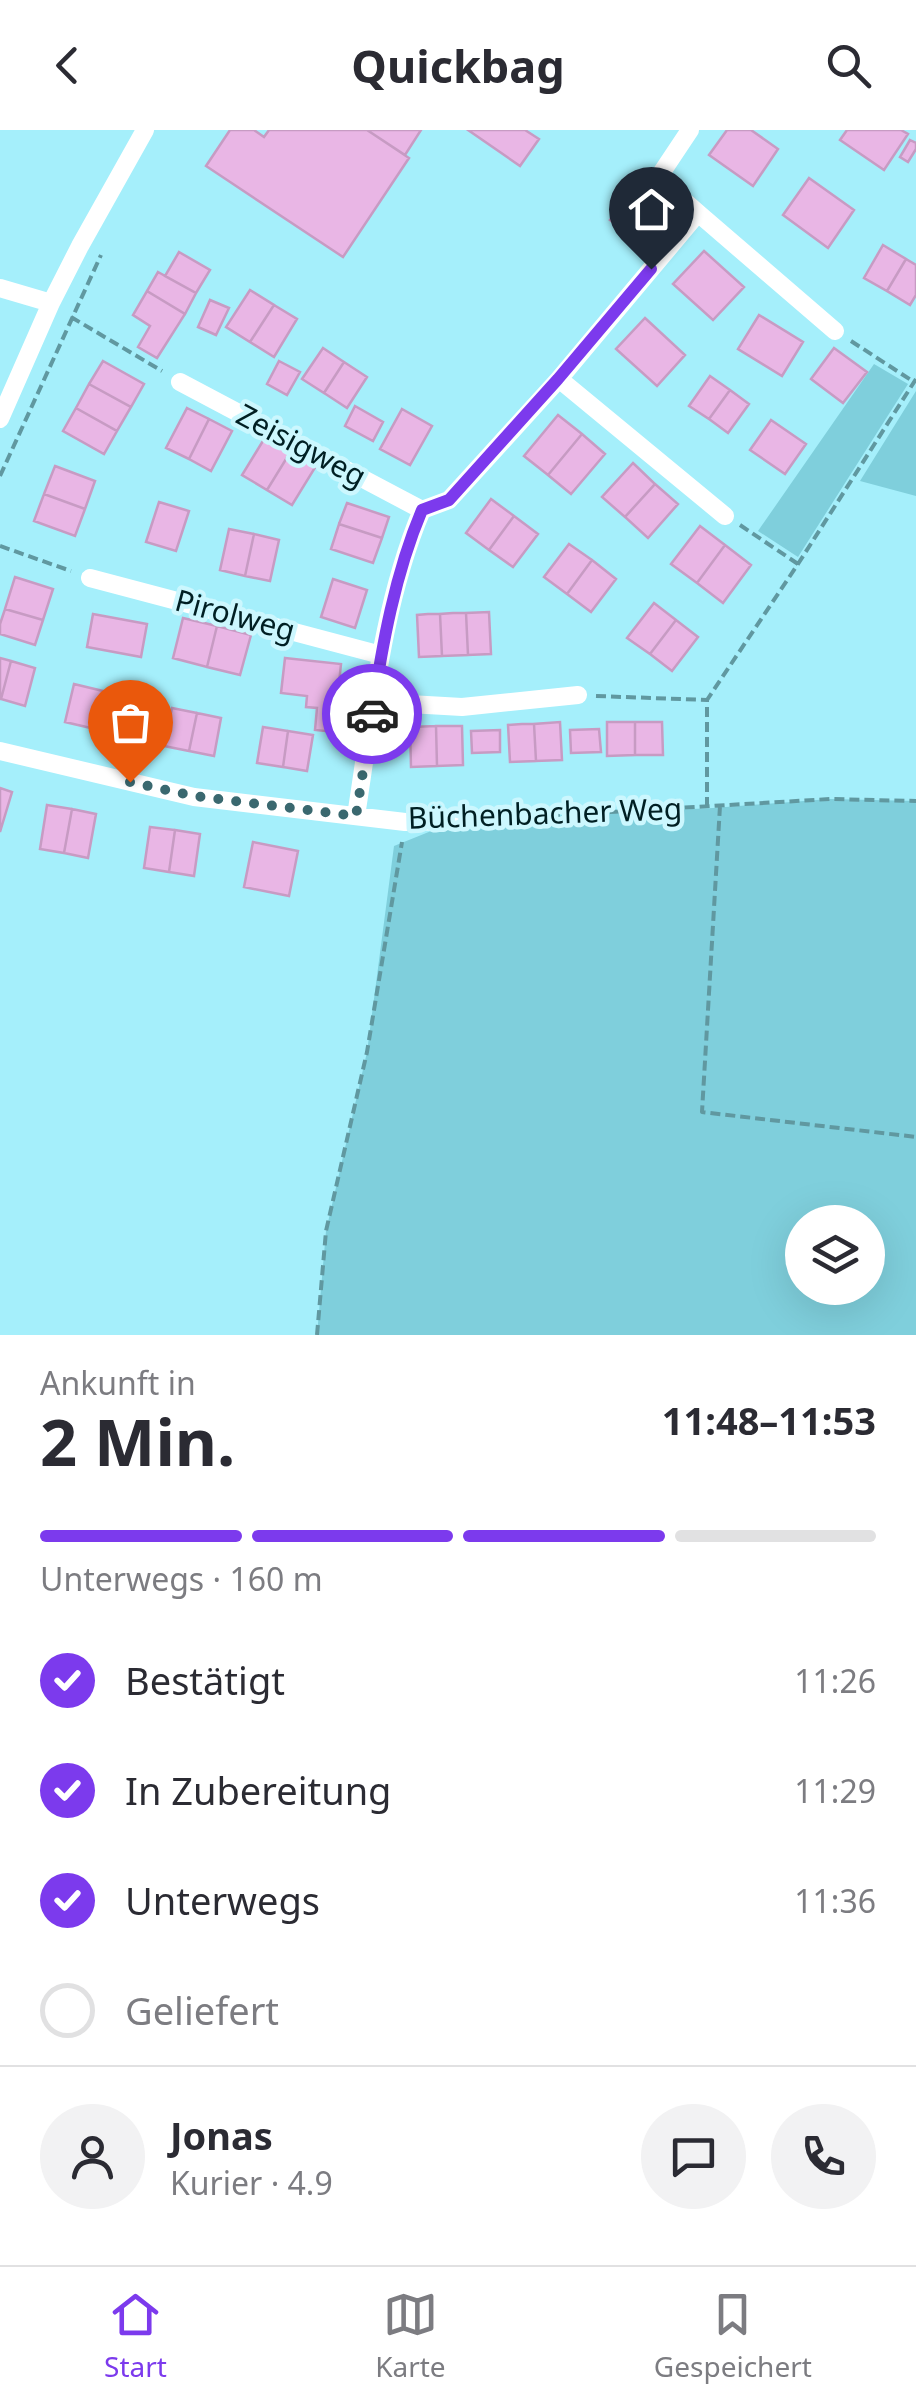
<!DOCTYPE html>
<html lang="de">
<head>
<meta charset="utf-8">
<style>
	body { margin:0; font-family:"Noto Sans",sans-serif; background:#f2f2f3; color:#2b2b33; height:100vh; display:flex; flex-direction:column; font-size:38px; white-space:nowrap }
	* { box-sizing:border-box; margin:0 }
	p { font-size:32px; color:#7c7c81 }
	.icon { flex:none; width:55px; height:55px; fill:none; stroke:currentColor; stroke-width:2; stroke-linecap:round; stroke-linejoin:round }
	.map { position:relative; height:1205px; overflow:hidden }
	.panel { display:flex; flex-direction:column; background:#fff; flex:1 }
	.panel>* { flex:none }
	.buttons { position:absolute; left:785px; top:1075px; display:grid; gap:20px }
	.buttons a { display:grid; place-items:center; width:100px; height:100px; border-radius:50%; background:#fff; box-shadow:0 10px 40px #0002; font-size:50px }
	.pin { position:absolute; display:grid; place-items:center; width:85px; height:85px; color:#fff; margin:-102px -42px; border-radius:50% 50% 50% 0; rotate:-45deg; box-shadow:0 0 10px #0007 }
	.pin .icon { rotate:45deg }
	.courier { position:absolute; display:grid; place-items:center; width:100px; height:100px; margin:-50px; border:8px solid #7c3aed; border-radius:50%; background:#fff; color:#222; box-shadow:0 2px 12px #0007 }
	.overview em { font-style:normal; font-weight:700 }
	.overview div { display:flex; flex-direction:column-reverse }
	.overview { display:flex; align-items:center; justify-content:space-between; height:170px; padding:0 40px }
	h1 { font-size:65px; font-weight:700; line-height:75px }
	.bar { display:grid; grid-template-columns:repeat(4,1fr); gap:15px 10px; align-content:center; height:120px; padding:0 40px }
	.bar i { height:12px; border-radius:8px; background:#e1e1e2 }
	.bar .active { background:#7c3aed }
	.bar p { grid-column:span 4 }
	.line { display:flex; align-items:center; gap:25px; padding:0 40px; border-top:2px solid #e1e1e2 }
	.line div { flex:1 }
	.round { display:grid; place-items:center; flex:none; width:105px; height:105px; border-radius:52px; background:#f2f2f3 }
	ol { padding:0 40px; list-style:none }
	li { display:flex; align-items:center; gap:30px; height:110px }
	li p { margin-inline-start:auto }
	li .icon { padding:10px; border-radius:50%; background:#7c3aed; color:#fff; stroke-width:4 }
	li:last-child { color:#7c7c81 }
	li i { width:55px; height:55px; border:5px solid #e1e1e2; border-radius:50% }
	header { display:flex; justify-content:space-between; align-items:center; height:130px; padding:0 40px; background:#fff; font-size:45px; font-weight:700 }
	.tab-bar { display:flex; justify-content:space-around; align-items:center; height:140px; border-top:2px solid #e1e1e2; background:#fff; font-size:28px; color:#7c7c81 }
	.tab-bar a { display:grid; justify-items:center; gap:5px }
	.tab-bar .active { color:#7c3aed }
	.map>svg:first-child { display:block }
	.green { fill:#7fcfdc; fill-rule:evenodd }
	.building { fill:#e9b6e5; stroke:#c79bc3; stroke-width:2.5 }
	.lines { fill:none; stroke-linecap:round; stroke-linejoin:round }
	.path { stroke:#6098a0; stroke-width:4; stroke-dasharray:10 5; stroke-linecap:butt }
	.minor { stroke:#fff; stroke-width:18 }
	.done { stroke:#3a686f; stroke-width:10; stroke-dasharray:0 18 }
	.route { stroke:#7c3aed; stroke-width:12 }
	.labels { text-anchor:middle; stroke-width:9; stroke-linejoin:round; paint-order:stroke }
	.street-label { font-size:30px; fill:#001f23; stroke:#ccf7fe }
</style>
</head>
<body>
<header><svg class="icon" aria-label="back" viewBox="0 0 24 24"><path d="M15 5l-7 7 7 7"/></svg>Quickbag<svg class="icon" aria-label="search" viewBox="0 0 24 24"><circle cx="10" cy="10" r="6"/><path d="M15 15l6 6"/></svg></header>
<div class="map">
<svg width="916" height="1205" viewBox="0 0 916 1205">
	<rect width="100%" height="100%" fill="#a5effb"/>
	<!-- green -->
	<path class="green" d="M 874,234 L 908,254 L 798,427 L 758,401 Z
		M 916,261 L 916,366 L 860,351 Z
		M 830,669 L 916,671 L 916,1205 L 317,1205 L 326,1101 L 367,922 L 394,716 L 456,691 L 713,678 ZM 802,1092 L 868,1092 L 868,1158 L 802,1158 Z"/>
	<!-- building -->
	<path class="building" d="M 230,0 L 254,0 L 264,7 L 269,0 L 367,0 L 409,28 L 343,127 L 206,36 Z
		M 367,0 L 421,0 L 405,25 Z
		M 468,0 L 525,0 L 539,9 L 520,36 Z
		M 727,0 L 751,0 L 778,19 L 753,56 L 709,25 Z
		M 847,0 L 901,0 L 908,4 L 884,40 L 840,10 Z
		M 910,10 L 916,13 L 916,19 L 908,32 L 900,27 Z
		M 809,48 L 854,80 L 828,118 L 783,85 Z
		M 620,76 L 643,92 L 633,107 L 610,90 Z
		M 883,115 L 906,129 L 887,161 L 864,148 Z
		M 704,121 L 744,157 L 713,190 L 673,154 Z
		M 179,122 L 210,140 L 196,163 L 165,146 Z
		M 906,129 L 916,135 L 916,165 L 910,175 L 887,161 Z
		M 158,142 L 196,163 L 185,184 L 147,161 Z
		M 250,160 L 274,175 L 250,212 L 226,197 Z
		M 147,161 L 185,184 L 157,228 L 138,217 L 150,196 L 133,185 Z
		M 210,170 L 229,178 L 216,205 L 198,197 Z
		M 274,175 L 297,189 L 274,227 L 250,212 Z
		M 759,185 L 803,212 L 782,246 L 738,219 Z
		M 645,188 L 685,225 L 657,256 L 616,219 Z
		M 323,218 L 344,232 L 324,263 L 302,249 Z
		M 834,218 L 867,242 L 843,273 L 811,249 Z
		M 103,231 L 144,254 L 131,277 L 89,254 Z
		M 279,231 L 300,242 L 287,265 L 267,254 Z
		M 344,232 L 367,247 L 347,278 L 324,263 Z
		M 710,246 L 730,260 L 709,289 L 689,276 Z
		M 89,254 L 131,277 L 117,301 L 76,278 Z
		M 730,260 L 749,274 L 728,303 L 709,289 Z
		M 355,276 L 383,292 L 373,311 L 345,296 Z
		M 76,278 L 117,301 L 104,324 L 63,301 Z
		M 187,278 L 209,289 L 189,329 L 166,318 Z
		M 402,279 L 432,296 L 410,335 L 380,319 Z
		M 558,285 L 582,304 L 548,345 L 524,326 Z
		M 209,289 L 232,301 L 211,341 L 189,329 Z
		M 771,290 L 806,314 L 785,344 L 750,320 Z
		M 582,304 L 605,324 L 571,364 L 548,345 Z
		M 266,306 L 291,321 L 267,360 L 242,345 Z
		M 291,321 L 316,336 L 292,375 L 267,360 Z
		M 633,333 L 655,354 L 625,387 L 602,367 Z
		M 55,336 L 95,351 L 85,379 L 44,364 Z
		M 655,354 L 678,374 L 648,408 L 625,387 Z
		M 44,364 L 85,379 L 75,406 L 34,391 Z
		M 491,369 L 514,386 L 489,420 L 466,403 Z
		M 159,372 L 189,381 L 176,421 L 146,412 Z
		M 347,373 L 389,387 L 382,408 L 339,394 Z
		M 514,386 L 538,404 L 513,437 L 489,420 Z
		M 339,394 L 382,408 L 373,433 L 331,419 Z
		M 700,396 L 725,415 L 697,453 L 671,434 Z
		M 229,399 L 254,404 L 245,446 L 220,440 Z
		M 254,404 L 279,410 L 270,451 L 245,446 Z
		M 569,414 L 592,430 L 567,464 L 544,447 Z
		M 725,415 L 751,435 L 723,473 L 697,453 Z
		M 592,430 L 616,449 L 591,482 L 567,464 Z
		M 15,447 L 53,459 L 43,490 L 5,479 Z
		M 333,449 L 367,460 L 355,498 L 321,487 Z
		M 654,473 L 676,490 L 650,524 L 627,508 Z
		M 5,479 L 43,490 L 35,515 L 0,504 L 0,494 Z
		M 489,482 L 491,524 L 468,525 L 466,483 Z
		M 453,483 L 466,483 L 468,525 L 442,526 L 440,484 Z
		M 93,484 L 147,494 L 141,527 L 87,517 Z
		M 428,484 L 440,484 L 442,526 L 419,527 L 417,485 Z
		M 183,488 L 217,496 L 207,537 L 173,528 Z
		M 676,490 L 698,507 L 672,541 L 650,524 Z
		M 217,496 L 251,505 L 240,545 L 207,537 Z
		M 0,528 L 11,531 L 1,569 L 0,569 Z
		M 285,528 L 341,534 L 334,602 L 315,600 L 317,578 L 306,577 L 307,566 L 281,563 Z
		M 11,531 L 35,538 L 25,576 L 1,569 Z
		M 74,554 L 103,561 L 95,599 L 65,592 Z
		M 103,561 L 133,567 L 125,605 L 95,599 Z
		M 172,578 L 197,583 L 189,621 L 164,616 Z
		M 197,583 L 221,588 L 214,626 L 189,621 Z
		M 560,592 L 562,630 L 536,631 L 534,594 Z
		M 607,592 L 635,592 L 635,625 L 607,626 Z
		M 635,592 L 662,592 L 663,625 L 635,625 Z
		M 522,594 L 534,594 L 536,631 L 510,632 L 508,595 Z
		M 436,596 L 437,636 L 411,637 L 410,597 Z
		M 436,596 L 462,596 L 463,635 L 437,636 Z
		M 263,597 L 288,601 L 283,637 L 257,633 Z
		M 599,599 L 601,622 L 571,623 L 570,600 Z
		M 500,600 L 500,622 L 472,623 L 471,601 Z
		M 288,601 L 313,605 L 307,641 L 283,637 Z
		M 0,658 L 12,662 L 0,702 Z
		M 47,675 L 72,679 L 64,723 L 40,719 Z
		M 72,679 L 96,684 L 88,728 L 64,723 Z
		M 150,697 L 175,700 L 169,742 L 144,738 Z
		M 175,700 L 200,704 L 194,746 L 169,742 Z
		M 253,712 L 298,721 L 289,766 L 244,757 Z"/>
	<g class="lines">
		<!-- path -->
		<path class="path" d="M 71,187 L 162,241
			M 851,211 L 914,252
			M 0,346 L 101,125
			M 740,395 L 798,434
			M 0,416 L 71,441
			M 596,566 L 707,570
			M 720,676 L 702,982 L 916,1007
			M 707,677 L 707,570 L 798,434 L 916,249
			M 475,690 L 830,669 L 916,671
			M 317,1205 L 326,1101 L 367,922 L 402,712"/>
		<!-- minor -->
		<path class="minor" d="M 698,83 L 835,201
			M 0,158 L 51,173
			M 559,249 L 725,386
			M 180,252 L 422,380
			M 0,289 L 51,173 L 80,116 L 145,0
			M 90,448 L 381,525
			M 374,572 L 462,577 L 578,565
			M 0,621 L 194,667 L 405,692 L 456,691
			M 356,686 C 372,585 382,474 422,380 L 449,370 L 559,249 L 698,83 L 658,48 L 690,0"/>
	</g>
	<g class="lines">
		<!-- done -->
		<path class="done" d="M 130,652 L 194,666 L 356,686 L 372,584"/>
		<!-- route -->
		<path class="route" d="M 372,584 C 382,515 395,444 422,380 L 449,370 L 558,249 L 651,139"/>
	</g>
	<g class="labels">
		<!-- street labels -->
		<g class="street-label">
			<text transform="translate(301 316) rotate(28)" y="10">Zeisigweg</text>
			<text transform="translate(235 486) rotate(15)" y="10">Pirolweg</text>
			<text transform="translate(545 684) rotate(-2)" y="10">Büchenbacher Weg</text>
		</g>
	</g>
</svg>
<div class="buttons">
<a><svg class="icon" aria-label="layers" viewBox="0 0 24 24"><path d="M12 4l9 5-9 5-9-5zM3 14l9 5 9-5"/></svg></a>
</div>
<div class="pin" style="left:130px;top:652px;background:#ea580c"><svg class="icon" aria-label="bag" viewBox="0 0 24 24"><path d="M5 8h14l-1 12H6zM9 8a3 3 0 0 1 6 0"/></svg></div>
<div class="pin" style="left:651px;top:139px;background:#1f2937"><svg class="icon" aria-label="home" viewBox="0 0 24 24"><path d="M3 11l9-7 9 7M6 9v11h12V9"/></svg></div>
<div class="courier" style="left:372px;top:584px"><svg class="icon" aria-label="car" viewBox="0 0 24 24"><path d="M5 17H2v-5l4-1 3-4h7l3 4 3 1v5h-3M9 17h6M6 11h13"/><circle cx="7" cy="17" r="2"/><circle cx="17" cy="17" r="2"/></svg></div>
</div>
<section class="panel">
<div class="overview"><div><h1>2 Min.</h1><p>Ankunft in</p></div><em>11:48–11:53</em></div>
<div class="bar"><i class="active"></i><i class="active"></i><i class="active"></i><i></i><p>Unterwegs · 160 m</p></div>
<ol>
<li><svg class="icon" aria-label="check" viewBox="0 0 24 24"><path d="M5 12l5 5 9-10"/></svg>Bestätigt<p>11:26</p></li>
<li><svg class="icon" aria-label="check" viewBox="0 0 24 24"><path d="M5 12l5 5 9-10"/></svg>In Zubereitung<p>11:29</p></li>
<li><svg class="icon" aria-label="check" viewBox="0 0 24 24"><path d="M5 12l5 5 9-10"/></svg>Unterwegs<p>11:36</p></li>
<li><i></i>Geliefert</li>
</ol>
<div class="line" style="height:180px"><a class="round"><svg class="icon" aria-label="person" viewBox="0 0 24 24"><circle cx="12" cy="8" r="4"/><path d="M4 21q1-7 8-7t8 7"/></svg></a><div><b>Jonas</b><p>Kurier · 4.9</p></div><a class="round"><svg class="icon" aria-label="chat" viewBox="0 0 24 24"><path d="M4 5h16v11H9l-5 4z"/></svg></a><a class="round"><svg class="icon" aria-label="phone" viewBox="0 0 24 24"><path d="M5 4h4l2 5-3 2q2 4 5 5l2-3 5 2v4C11 20 4 13 5 4z"/></svg></a></div>
</section>
<nav class="tab-bar">
<a class="active"><svg class="icon" aria-label="home" viewBox="0 0 24 24"><path d="M3 11l9-7 9 7M6 9v11h12V9"/></svg>Start</a>
<a><svg class="icon" aria-label="map" viewBox="0 0 24 24"><path d="M3 6l6-2 6 2 6-2v14l-6 2-6-2-6 2zM9 4v14M15 6v14"/></svg>Karte</a>
<a><svg class="icon" aria-label="saved" viewBox="0 0 24 24"><path d="M7 4h10v16l-5-4-5 4z"/></svg>Gespeichert</a>
</nav>
</body>
</html>
